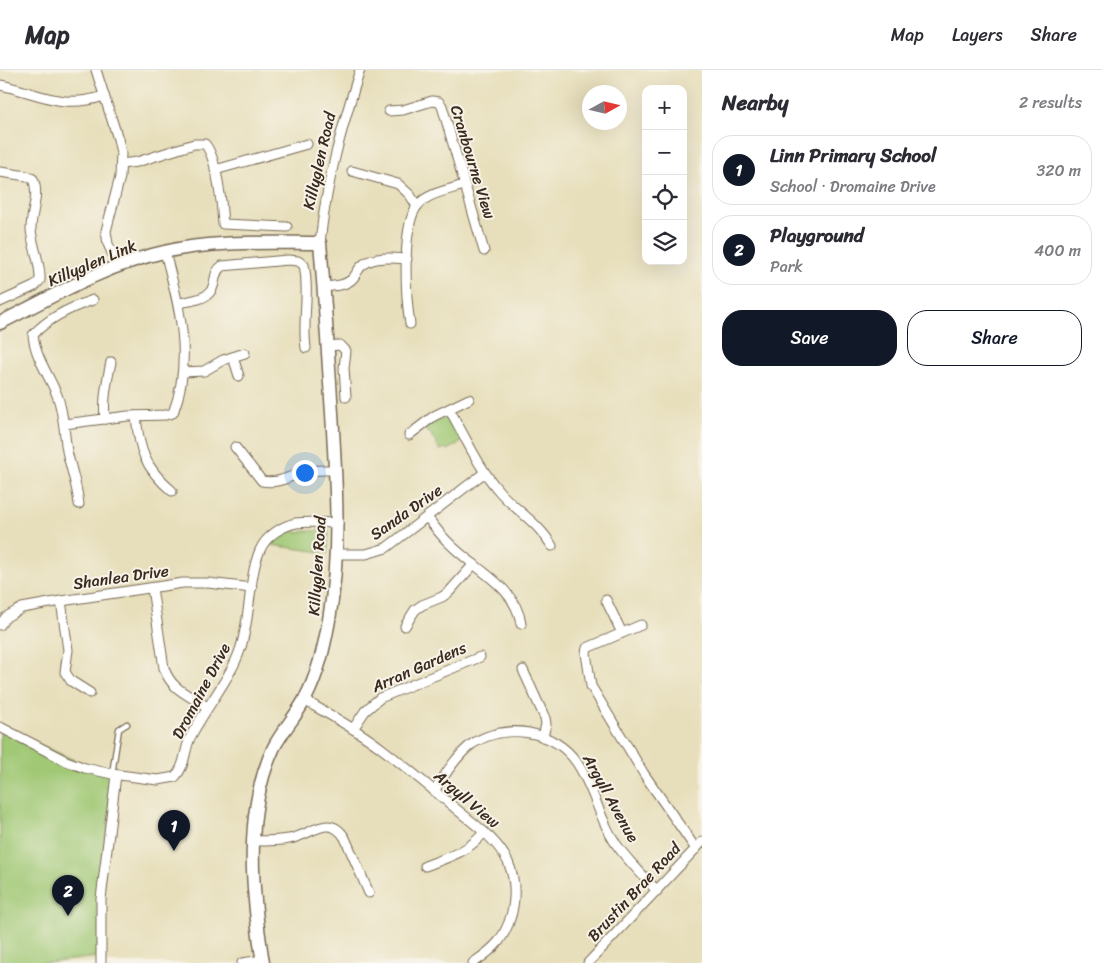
<!DOCTYPE html>
<meta charset="utf-8">
<style>
:root{--surface:#fff;--page:#f7f7f7;--text:#2b2b33;--muted:#7c7c81;--line:#e1e1e2;--accent:#111827}
body{margin:0;font-family:Sriracha,sans-serif;background:var(--page);color:var(--text)}
.controls{position:absolute;right:15px;top:15px;display:grid;overflow:hidden;border-radius:10px;box-shadow:0 5px 20px #0002}
.controls button{width:45px;height:45px;display:grid;place-items:center;padding:0;border:0;border-bottom:1px solid var(--line);background:var(--surface);color:var(--text);font:25px sans-serif}
.compass{position:absolute;left:582px;top:15px;width:45px;height:45px;border-radius:50%;background:var(--surface);box-shadow:0 5px 20px #0002;rotate:82deg}
.you{position:absolute;left:304px;top:402px;width:18px;height:18px;margin:-12px;border:4px solid #fff;border-radius:50%;background:#1a73e8;box-shadow:0 0 0 8px #1a73e833}
.badge{display:grid;place-items:center;width:32px;height:32px;border-radius:50%;background:var(--accent);color:#fff;font-size:16px;font-weight:700}
.pin{position:absolute;translate:-50% -41px;filter:drop-shadow(0 1px 2px #0008)}
.pin::after{content:'';position:absolute;top:26px;width:18px;height:15px;background:inherit;clip-path:polygon(0 0,100% 0,50% 100%)}
.list{margin:0;padding:0;list-style:none}
h2{display:flex;justify-content:space-between;align-items:center;height:65px;margin:0;padding:0 20px;font-size:21px}
h2 small{font-size:16px;font-weight:400;color:var(--muted)}
.list li{display:grid;grid-template-columns:32px 1fr auto;gap:15px;align-items:center;box-sizing:border-box;height:70px;margin:0 10px 10px;padding:0 10px;border:1px solid var(--line);border-radius:20px}
.list b{display:block;font-size:19px;white-space:nowrap}
.list p{margin:0;font-size:16px;white-space:nowrap;color:var(--muted)}
.list em{font-size:16px;font-style:normal;color:var(--muted)}
.actions{display:flex;gap:10px;padding:15px 20px}
.actions a{flex:1;padding:11px 0;border:1px solid var(--accent);border-radius:20px;text-align:center;font-size:18px;color:var(--accent)}
.actions .main{background:var(--accent);color:#fff}
.icon{flex:none;width:28px;height:28px;fill:none;stroke:currentColor;stroke-width:2;stroke-linecap:round;stroke-linejoin:round}
.map{position:relative;flex:none;width:702px;height:893px;overflow:hidden}
header{display:flex;align-items:center;gap:30px;box-sizing:border-box;height:70px;padding:0 25px;background:var(--surface);border-bottom:1px solid var(--line)}
header strong{font-size:24px}
nav{display:flex;gap:28px;margin-inline-start:auto;font-size:18px}
main{display:flex}
aside{flex:1;background:var(--surface)}
.map>svg:first-child{display:block}
.green{fill:#a0c874;stroke:#6e7949}
.lines{fill:none;stroke-linecap:round;stroke-linejoin:round}
.lane-casing{stroke:#776955;stroke-width:7}
.street-casing{stroke:#776955;stroke-width:11}
.secondary-casing{stroke:#776955;stroke-width:15}
.lane{stroke:#fff;stroke-width:4.5}
.street{stroke:#fff;stroke-width:9}
.secondary{stroke:#fff;stroke-width:12}
.labels{text-anchor:middle;dominant-baseline:central;stroke-width:4;stroke-linejoin:round;paint-order:stroke}
.street-label{font-size:16px;fill:#3b2a1e;stroke:#f7f3e8}
</style>
<header>
<strong>Map</strong>
<nav><a>Map</a><a>Layers</a><a>Share</a></nav>
</header>
<main>
<div class="map">
<svg width="702" height="893" viewBox="0 0 702 893">
<rect width="100%" height="100%" fill="#f7f3e8"/>
<filter id="ink" filterUnits="userSpaceOnUse"><feTurbulence type="fractalNoise" baseFrequency=".02" numOctaves="2"/><feDisplacementMap in="SourceGraphic" scale="10" xChannelSelector="R" yChannelSelector="G"/><feConvolveMatrix kernelMatrix="1 2 1 2 8 2 1 2 1" color-interpolation-filters="sRGB"/></filter>
<filter id="wash" filterUnits="userSpaceOnUse"><feTurbulence type="fractalNoise" baseFrequency=".0096" numOctaves="4" result="noise"/><feDisplacementMap in="SourceGraphic" scale="20" xChannelSelector="R" yChannelSelector="G"/><feGaussianBlur stdDeviation="1.12" result="paint"/><feColorMatrix in="noise" values="0 0 0 0 0 0 0 0 0 0 0 0 0 0 0 0 0 1.4 0 .05"/><feComposite in="paint" operator="in"/></filter>
<g filter="url(#wash)">
<rect width="100%" height="100%" fill="#e7dfbb"/>
<g class="green">
<polygon points="437,347 439,350 445,346 451,349 463,371 447,380 445,378 440,380 430,363 427,362 426,359"/>
<polygon points="322,457 329,460 328,483 271,475 275,470 292,459 298,463 305,461 316,461"/>
<polygon points="0,657 112,707 97,887 46,893 0,893"/>
</g>
</g>
<g filter="url(#ink)">
<g class="lines">
<g class="lane-casing">
<polyline id="lane" points="112,704 119,659 127,654"/>
</g>
<g class="street-casing">
<g id="street">
<polyline points="96,0 118,69 121,83 120,107 106,161 108,174 118,196"/>
<path d="M0,15C40,23 61,40 104,26"/>
<polyline points="389,41 403,40 432,31 439,32 442,36 484,181"/>
<path d="M121,94L137,92L194,74H205C217,88 222,135 223,154L287,157"/>
<polyline points="215,100 307,74"/>
<polyline points="352,101 398,114 410,125 417,136"/>
<path d="M0,102L27,106L33,109C40,125 31,142 31,159C32,176 41,193 40,210L35,216L0,232"/>
<path d="M320,173C326,113 342,57 360,0"/>
<path d="M324,217C334,216 347,216 354,207C357,203 359,197 364,194C375,186 394,188 407,189"/>
<path d="M179,233C188,231 204,230 210,222C217,214 212,203 222,196L288,190L298,191L304,195C310,222 302,250 306,278"/>
<path d="M410,254C406,229 401,154 418,135C428,123 449,120 464,115"/>
<polyline points="328,276 340,275 346,281 344,298 346,327"/>
<polyline points="233,287 239,306"/>
<polyline points="183,302 204,301 223,290 245,283"/>
<path d="M449,339C465,366 478,397 499,421C516,441 539,453 552,476"/>
<path d="M136,346C139,380 145,398 172,421"/>
<path d="M105,349C103,329 107,311 111,292"/>
<path d="M64,354L128,346L166,345L173,343C194,288 179,236 165,182"/>
<polyline points="409,365 434,346 469,329"/>
<path d="M235,377L262,411C278,414 288,407 304,402C314,399 325,400 335,400"/>
<path d="M79,434C77,415 71,399 67,381C64,363 64,343 57,325C49,305 35,287 33,265C48,248 72,237 93,230"/>
<path d="M427,447C434,456 441,466 450,474C474,499 516,516 521,554"/>
<polyline points="337,484 366,484 386,478 484,403"/>
<path d="M152,518L164,598C171,620 189,625 207,637"/>
<polyline points="606,530 622,563"/>
<polyline points="61,531 68,580 65,602 71,611 90,623"/>
<polyline points="0,555 6,547 22,538 61,531 183,513 208,513 252,518"/>
<polyline points="641,555 587,578 586,583 591,616 644,704 696,779"/>
<polyline points="405,556 415,540 422,535 442,527 449,522 474,494"/>
<polyline points="523,600 545,648 546,654 543,667"/>
<path d="M304,630C330,645 358,660 381,678C406,697 431,718 455,738C474,754 497,769 508,792C519,817 515,849 499,871C492,880 482,887 473,893"/>
<path d="M0,657L66,691L85,698L112,704L158,710L175,707C186,696 184,679 191,666C205,639 231,607 240,580C251,548 248,508 260,480C266,466 282,456 296,453C309,451 324,453 338,453"/>
<polyline points="353,659 365,641 380,628 480,587"/>
<path d="M434,721C445,705 456,686 472,674C505,652 555,660 577,693C595,720 600,753 619,778C630,793 645,807 657,821"/>
<path d="M254,771C265,771 278,771 289,769C310,766 329,742 345,768L369,823"/>
<path d="M425,796C446,788 469,782 484,762"/>
<polyline points="101,893 101,829 116,705"/>
<polyline points="242,893 263,890"/>
<polyline points="588,893 702,772"/>
</g>
</g>
<g class="secondary-casing">
<path id="secondary" d="M0,253C53,226 106,195 164,182C215,170 269,173 320,173C325,229 328,286 332,343C336,412 341,481 329,550C324,578 318,604 305,629C296,646 283,660 274,677C243,742 252,824 263,893"/>
</g>
<use href="#lane" class="lane"/>
<use href="#street" class="street"/>
<use href="#secondary" class="secondary"/>
</g>
</g>
<g class="labels">
<g class="street-label">
<text transform="translate(319 91) rotate(-77)">Killyglen Road</text>
<text transform="translate(473 92) rotate(73)">Cranbourne View</text>
<text transform="translate(92 193) rotate(-23)">Killyglen Link</text>
<text transform="translate(406 442) rotate(-35)">Sanda Drive</text>
<text transform="translate(317 496) rotate(-86)">Killyglen Road</text>
<text transform="translate(121 507) rotate(-8)">Shanlea Drive</text>
<text transform="translate(419 597) rotate(-24)">Arran Gardens</text>
<text transform="translate(201 621) rotate(-62)">Dromaine Drive</text>
<text transform="translate(611 728) rotate(61)">Argyll Avenue</text>
<text transform="translate(467 729) rotate(40)">Argyll View</text>
<text transform="translate(634 822) rotate(-47)">Brustin Brae Road</text>
</g>
</g>
</svg>
<div class="controls">
<button>+</button>
<button>−</button>
<button><svg class="icon" aria-label="locate" viewBox="0 0 24 24"><circle cx="12" cy="12" r="6"/><path d="M12 2v4M12 18v4M2 12h4M18 12h4"/></svg></button>
<button><svg class="icon" aria-label="layers" viewBox="0 0 24 24"><path d="M12 4l9 5-9 5-9-5zM3 14l9 5 9-5"/></svg></button>
</div>
<svg class="compass" viewBox="-18 -18 36 36"><path d="M0-13l5 13h-10z" fill="#e53935"/><path d="M0 13l5-13h-10z" fill="#7c7c81"/></svg>
<div class="you"></div>
<div class="pin badge" style="left:174px;top:781px">1</div>
<div class="pin badge" style="left:68px;top:846px">2</div>
</div>
<aside>
<h2>Nearby<small>2 results</small></h2>
<ul class="list">
<li><span class="badge">1</span><div><b>Linn Primary School</b><p>School · Dromaine Drive</p></div><em>320 m</em></li>
<li><span class="badge">2</span><div><b>Playground</b><p>Park</p></div><em>400 m</em></li>
</ul>
<div class="actions"><a class="main">Save</a><a>Share</a></div>
</aside>
</main>
